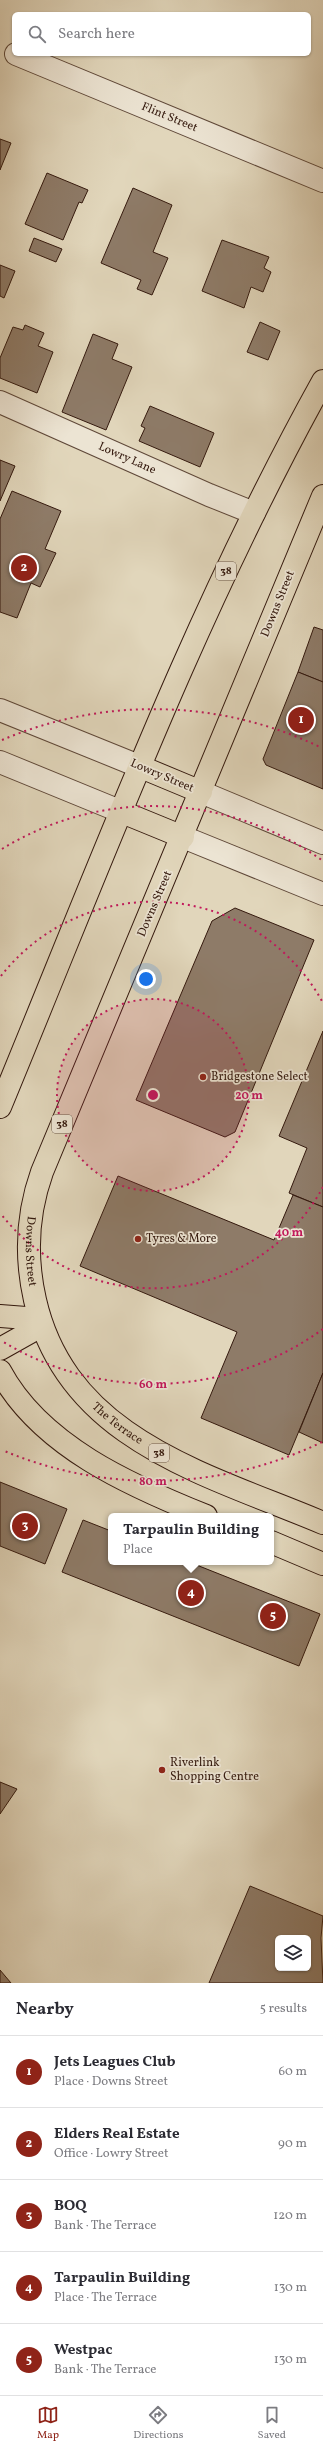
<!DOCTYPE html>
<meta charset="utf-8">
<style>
:root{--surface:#fff;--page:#f2f2f3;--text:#2b2b33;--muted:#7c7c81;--line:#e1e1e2;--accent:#8f2418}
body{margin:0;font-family:Vollkorn,serif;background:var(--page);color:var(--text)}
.controls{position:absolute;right:12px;bottom:12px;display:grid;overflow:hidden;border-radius:6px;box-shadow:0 1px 3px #0004}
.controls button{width:36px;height:36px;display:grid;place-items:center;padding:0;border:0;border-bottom:1px solid var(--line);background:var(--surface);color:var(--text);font:20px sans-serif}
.you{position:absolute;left:146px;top:979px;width:14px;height:14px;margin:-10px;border:3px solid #fff;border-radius:50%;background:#1a73e8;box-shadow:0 0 0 6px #1a73e833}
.badge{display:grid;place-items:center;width:26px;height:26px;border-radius:50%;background:var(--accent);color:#fff;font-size:13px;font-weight:700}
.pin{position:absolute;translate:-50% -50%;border:2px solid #fff;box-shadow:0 1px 4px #0006}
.popup{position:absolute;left:108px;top:1513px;width:166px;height:52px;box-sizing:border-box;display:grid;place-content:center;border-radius:6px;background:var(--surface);filter:drop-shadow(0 1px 3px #0005);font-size:13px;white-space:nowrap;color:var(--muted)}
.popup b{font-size:15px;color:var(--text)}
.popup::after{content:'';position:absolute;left:50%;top:100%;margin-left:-8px;border:8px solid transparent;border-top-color:var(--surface)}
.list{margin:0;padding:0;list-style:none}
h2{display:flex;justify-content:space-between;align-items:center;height:52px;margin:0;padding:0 16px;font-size:17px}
h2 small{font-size:13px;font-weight:400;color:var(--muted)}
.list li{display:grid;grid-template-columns:26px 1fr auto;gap:12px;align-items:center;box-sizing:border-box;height:72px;padding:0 16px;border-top:1px solid var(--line)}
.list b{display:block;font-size:15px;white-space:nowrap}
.list p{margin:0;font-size:13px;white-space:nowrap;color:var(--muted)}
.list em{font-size:13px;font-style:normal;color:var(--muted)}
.icon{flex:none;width:22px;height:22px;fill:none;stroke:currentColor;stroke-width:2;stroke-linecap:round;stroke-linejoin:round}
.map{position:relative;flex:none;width:323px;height:1983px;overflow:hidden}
.search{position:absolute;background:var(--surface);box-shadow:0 1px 3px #0004;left:12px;right:12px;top:12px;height:44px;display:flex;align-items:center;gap:10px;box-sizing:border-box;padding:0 14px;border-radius:6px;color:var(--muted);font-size:15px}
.sheet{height:412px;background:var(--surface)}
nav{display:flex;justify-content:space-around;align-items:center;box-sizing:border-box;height:56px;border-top:1px solid var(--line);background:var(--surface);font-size:11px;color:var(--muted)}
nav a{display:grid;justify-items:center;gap:2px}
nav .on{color:var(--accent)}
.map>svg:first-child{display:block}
.building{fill:#8e7b68;stroke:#34190e;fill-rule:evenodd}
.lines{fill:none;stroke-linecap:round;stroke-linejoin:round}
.minor-casing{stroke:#5f4839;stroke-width:24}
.major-casing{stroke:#34190e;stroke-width:24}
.minor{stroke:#ece4d3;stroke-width:22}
.major{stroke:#e1d6bb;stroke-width:22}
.ring{fill:none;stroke:#c2185b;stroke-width:2;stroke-dasharray:2 4}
.poi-dot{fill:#8f2418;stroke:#ece4d3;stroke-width:1.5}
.labels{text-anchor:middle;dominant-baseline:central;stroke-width:3.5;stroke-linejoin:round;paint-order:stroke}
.shield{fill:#ece4d3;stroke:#6b5649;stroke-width:1}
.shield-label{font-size:11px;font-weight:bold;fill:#34190e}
.street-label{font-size:12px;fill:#34190e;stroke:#ece4d3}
.poi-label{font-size:12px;fill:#34190e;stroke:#ece4d3;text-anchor:start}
.centre{fill:#c2185b;stroke:#ece4d3;stroke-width:2}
.ring-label{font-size:12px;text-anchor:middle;font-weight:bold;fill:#c2185b;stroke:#ece4d3;stroke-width:3.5;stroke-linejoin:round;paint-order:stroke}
</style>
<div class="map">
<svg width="323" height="1983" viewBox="0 0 323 1983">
<rect width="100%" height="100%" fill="#e1d6bb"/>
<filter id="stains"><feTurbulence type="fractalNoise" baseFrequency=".005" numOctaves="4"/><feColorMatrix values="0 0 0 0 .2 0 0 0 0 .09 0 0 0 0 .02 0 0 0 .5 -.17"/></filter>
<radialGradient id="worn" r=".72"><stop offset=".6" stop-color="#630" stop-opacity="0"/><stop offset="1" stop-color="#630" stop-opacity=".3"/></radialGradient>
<g class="building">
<polygon points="0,139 11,143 0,170"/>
<polygon points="47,173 88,190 82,203 79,202 63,240 25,224"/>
<polygon points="133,188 172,205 153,252 168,258 152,295 137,289 141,280 101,263"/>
<polygon points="34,238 62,249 56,262 29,251"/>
<polygon points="222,240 269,257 264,268 271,272 263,292 251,287 244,308 202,291"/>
<polygon points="0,265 15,271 4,298 0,296"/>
<polygon points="260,322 280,331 268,360 247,352"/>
<polygon points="25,325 44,333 38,346 53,352 37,393 0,378 0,358 13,327 23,330"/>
<polygon points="93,334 118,344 112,359 132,367 106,430 62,412"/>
<polygon points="150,406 214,433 200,467 139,441 145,428 141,426"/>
<polygon points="0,460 15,466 0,501"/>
<polygon points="12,491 61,511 45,549 56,553 40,587 31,583 17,618 0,612 0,519"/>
<polygon points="314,627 323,630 323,682 298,672"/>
<polygon points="298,672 323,682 323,789 266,765 263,759"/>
<polygon points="235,908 314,940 235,1132 225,1137 136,1100 212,921"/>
<polygon points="323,1031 323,1207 289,1193 307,1148 279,1136"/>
<polygon points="118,1176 274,1240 293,1195 323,1207 323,1373 289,1455 201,1418 237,1332 80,1266"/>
<polygon points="323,1373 323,1443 299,1432"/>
<polygon points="0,1482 67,1509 45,1564 0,1546"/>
<polygon points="83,1520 111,1531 111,1562 189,1562 320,1614 299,1666 62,1572"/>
<polygon points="0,1782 17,1789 0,1814"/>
<path d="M250,1886L323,1916L321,1938L323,1983H209ZM278,1938H308V1968H278Z"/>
<polygon points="0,1970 11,1983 0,1983"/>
</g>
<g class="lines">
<g class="minor-casing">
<g id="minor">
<path id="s1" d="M16,54L323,181"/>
<path id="s2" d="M0,402L209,495L254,513"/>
<polyline points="0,710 141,767"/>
<polyline points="0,762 122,812"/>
<polyline points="201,792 323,843"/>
<polyline points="183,837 323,894"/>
</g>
</g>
<g class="major-casing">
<g id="major">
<path id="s3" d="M323,496L42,1172C27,1214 25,1256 35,1300C67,1440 207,1474 323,1523"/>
<polyline points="141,767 201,792"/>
<polyline points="122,812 183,837"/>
<path d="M0,1107C101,863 194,613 323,381"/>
<polyline points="0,1316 39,1319"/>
<polyline points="0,1349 41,1326"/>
<path d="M0,1371C40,1446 131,1486 206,1516"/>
<polyline points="271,1542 323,1564"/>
</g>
</g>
<use href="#minor" class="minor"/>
<use href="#major" class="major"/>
</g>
<circle cx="153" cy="1095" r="96" fill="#c2185b" fill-opacity=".12"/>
<g class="ring">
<circle cx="153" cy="1095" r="96"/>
<path d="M323 1187A193 193 0 0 1 1 1214M1 976A193 193 0 0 1 323 1003"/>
<path d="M323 1329A289 289 0 0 1 2 1341M2 849A289 289 0 0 1 323 861"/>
<path d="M322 1442A386 386 0 0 1 2 1450M2 740A386 386 0 0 1 322 748"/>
</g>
<g class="poi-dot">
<circle cx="203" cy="1077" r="4"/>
<circle cx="138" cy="1239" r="4"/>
<circle cx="162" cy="1770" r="4"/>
</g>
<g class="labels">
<g class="shield">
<rect x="216" y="562" width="20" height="18" rx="3"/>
<rect x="52" y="1115" width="20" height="18" rx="3"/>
<rect x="149" y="1444" width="20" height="18" rx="3"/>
</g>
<g class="shield-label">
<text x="226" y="571">38</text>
<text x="62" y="1124">38</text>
<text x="159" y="1453">38</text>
</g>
<g class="street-label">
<text stroke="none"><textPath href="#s1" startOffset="166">Flint Street</textPath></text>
<text stroke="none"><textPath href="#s2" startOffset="139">Lowry Lane</textPath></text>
<text transform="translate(278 604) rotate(-68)">Downs Street</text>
<text transform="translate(162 776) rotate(23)">Lowry Street</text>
<text transform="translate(155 904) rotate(-67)">Downs Street</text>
<text stroke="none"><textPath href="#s3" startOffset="813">Downs Street</textPath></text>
<text stroke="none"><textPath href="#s3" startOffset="1014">The Terrace</textPath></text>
</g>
<g class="poi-label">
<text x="211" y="1077">Bridgestone Select</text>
<text x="146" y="1239">Tyres &amp; More</text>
<text x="170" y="1763">Riverlink<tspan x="170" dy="14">Shopping Centre</tspan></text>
</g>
</g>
<circle cx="153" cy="1095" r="6" class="centre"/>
<g class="ring-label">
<text x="249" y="1099">20 m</text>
<text x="289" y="1236">40 m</text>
<text x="153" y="1388">60 m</text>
<text x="153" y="1485">80 m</text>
</g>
<rect width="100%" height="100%" filter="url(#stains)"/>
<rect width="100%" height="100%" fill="url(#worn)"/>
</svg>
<div class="controls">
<button><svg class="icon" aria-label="layers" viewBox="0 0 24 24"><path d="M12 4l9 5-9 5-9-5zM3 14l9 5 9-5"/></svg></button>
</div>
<div class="you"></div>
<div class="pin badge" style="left:301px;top:720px">1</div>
<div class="pin badge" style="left:24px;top:568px">2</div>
<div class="pin badge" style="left:25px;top:1526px">3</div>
<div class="pin badge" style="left:191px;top:1593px">4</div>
<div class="popup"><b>Tarpaulin Building</b>Place</div>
<div class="pin badge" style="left:273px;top:1616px">5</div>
<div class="search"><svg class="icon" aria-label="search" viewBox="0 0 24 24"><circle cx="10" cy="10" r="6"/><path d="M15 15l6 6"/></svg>Search here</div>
</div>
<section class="sheet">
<h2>Nearby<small>5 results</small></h2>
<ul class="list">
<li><span class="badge">1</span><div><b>Jets Leagues Club</b><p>Place · Downs Street</p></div><em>60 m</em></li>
<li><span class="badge">2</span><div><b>Elders Real Estate</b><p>Office · Lowry Street</p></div><em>90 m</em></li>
<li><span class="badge">3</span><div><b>BOQ</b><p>Bank · The Terrace</p></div><em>120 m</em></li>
<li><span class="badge">4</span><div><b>Tarpaulin Building</b><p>Place · The Terrace</p></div><em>130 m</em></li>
<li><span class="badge">5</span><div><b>Westpac</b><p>Bank · The Terrace</p></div><em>130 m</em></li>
</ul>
</section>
<nav>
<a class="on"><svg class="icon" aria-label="map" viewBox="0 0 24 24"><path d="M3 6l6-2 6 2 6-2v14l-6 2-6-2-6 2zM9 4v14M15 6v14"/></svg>Map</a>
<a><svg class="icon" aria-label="directions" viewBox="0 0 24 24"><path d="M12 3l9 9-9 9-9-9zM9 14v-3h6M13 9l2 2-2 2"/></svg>Directions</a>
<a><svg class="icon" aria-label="saved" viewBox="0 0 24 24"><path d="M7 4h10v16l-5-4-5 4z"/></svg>Saved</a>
</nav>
